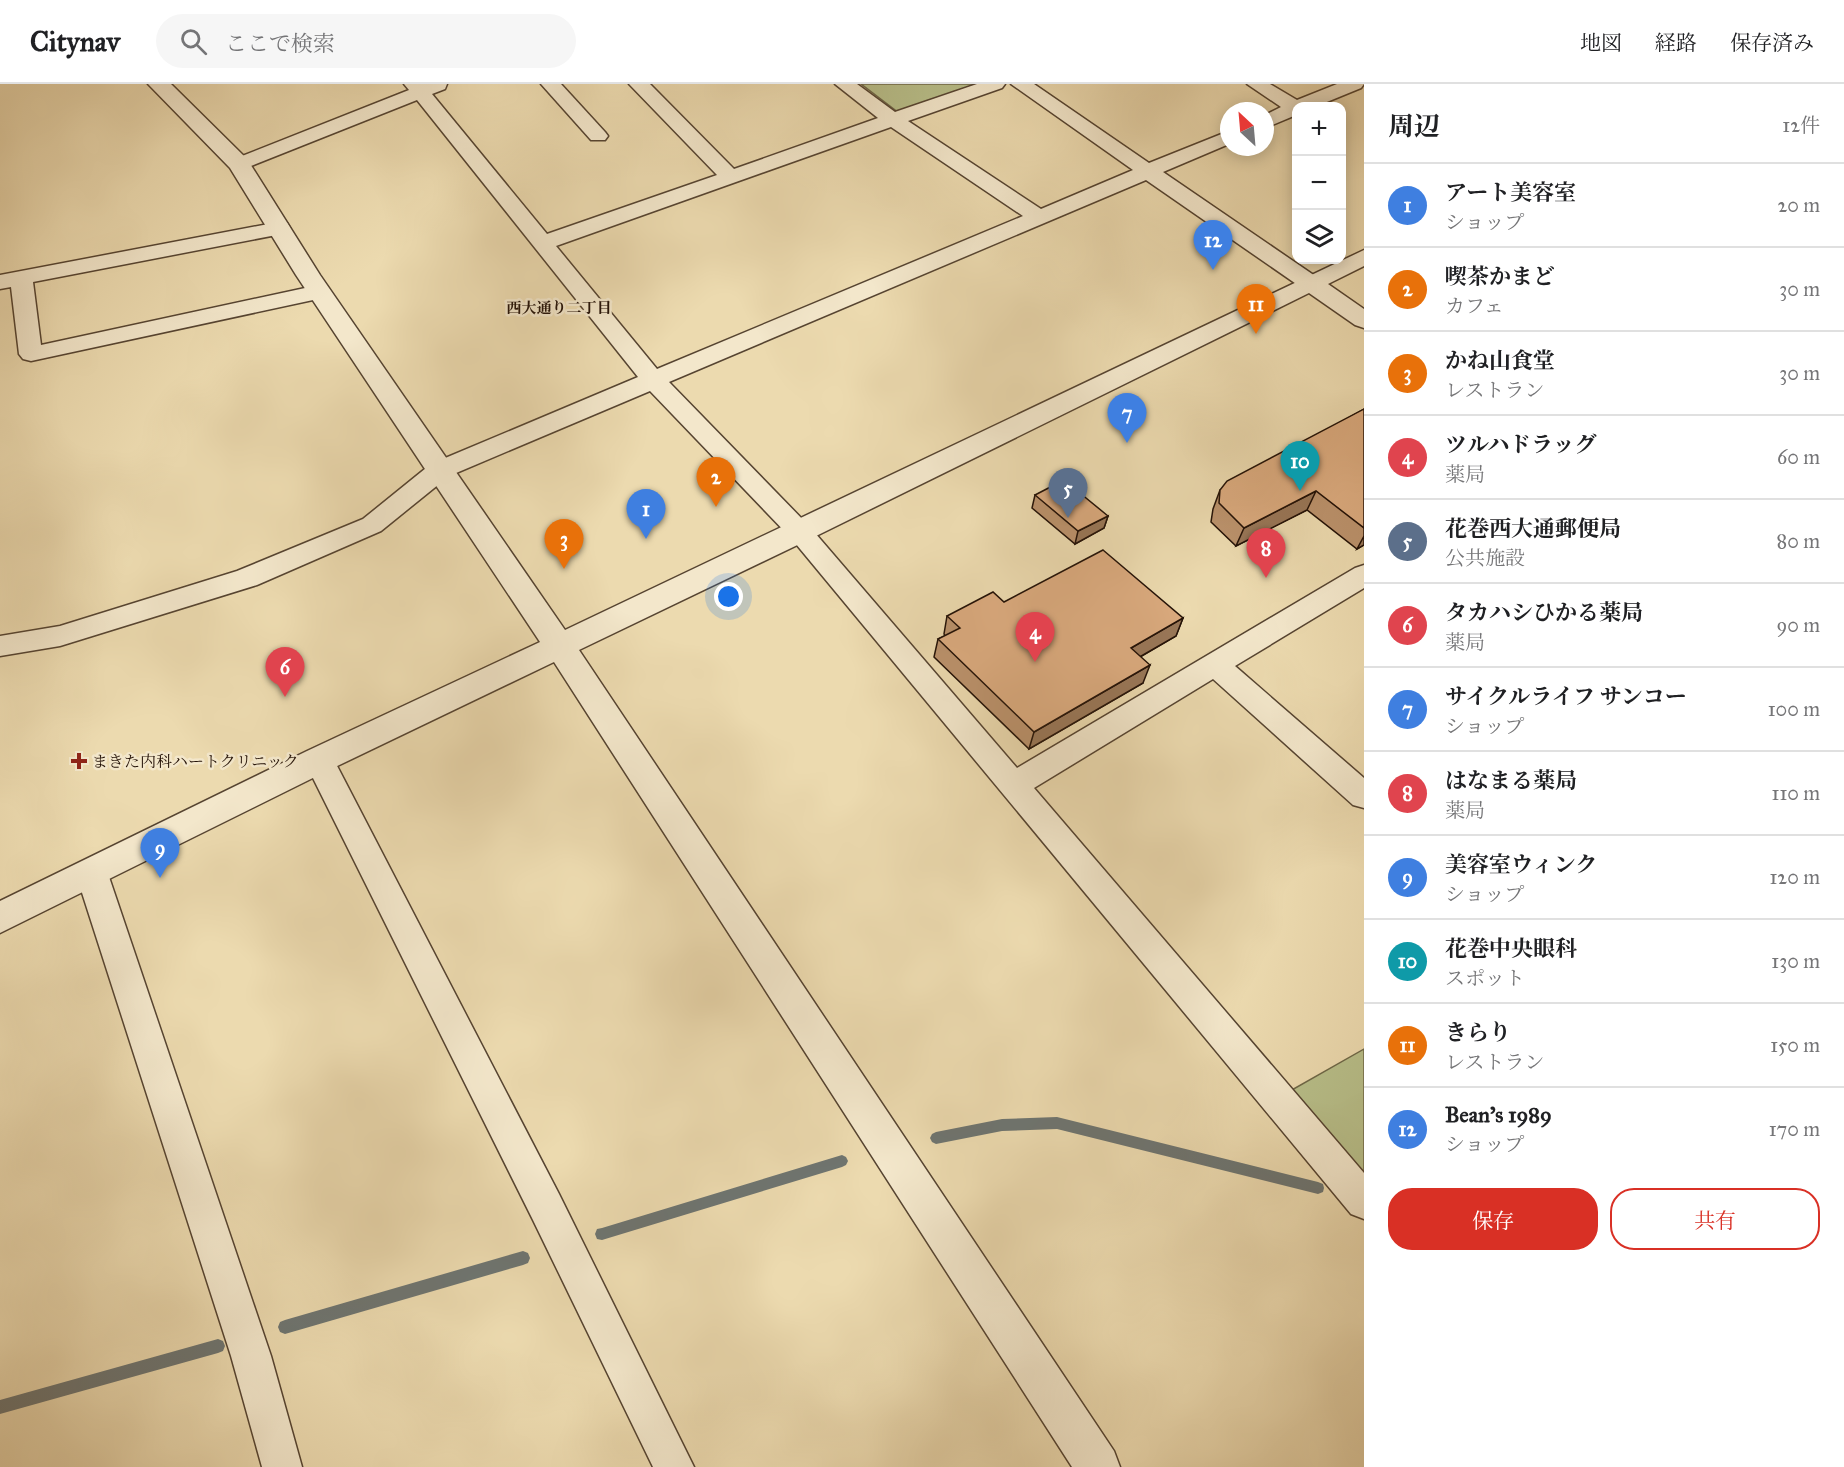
<!DOCTYPE html>
<html lang="ja">
<meta charset="utf-8">
<style>
:root{--surface:#fff;--page:#f6f6f6;--text:#202124;--muted:#757577;--line:#e0e0e0;--accent:#d93025}
body{margin:0;font-family:"IM FELL Great Primer","Noto Serif JP",serif;background:var(--page);color:var(--text)}
.controls{position:absolute;right:18px;top:18px;display:grid;overflow:hidden;border-radius:12px;box-shadow:0 3px 15px #0003}
.controls button{width:54px;height:54px;display:grid;place-items:center;padding:0;border:0;border-bottom:2px solid var(--line);background:var(--surface);color:var(--text);font:30px sans-serif}
.compass{position:absolute;left:1220px;top:18px;width:54px;height:54px;border-radius:50%;background:var(--surface);box-shadow:0 3px 15px #0003;rotate:334deg}
.you{position:absolute;left:729px;top:513px;width:21px;height:21px;margin:-15px;border:4px solid #fff;border-radius:50%;background:#1a73e8;box-shadow:0 0 0 9px #1a73e833}
.badge{display:grid;place-items:center;width:39px;height:39px;border-radius:50%;background:var(--accent);color:#fff;font-size:20px;font-weight:700}
.pin{position:absolute;translate:-50% -50px;filter:drop-shadow(0 2px 3px #0008)}
.pin::after{content:'';position:absolute;top:32px;width:21px;height:18px;background:inherit;clip-path:polygon(0 0,100% 0,50% 100%)}
.list{margin:0;padding:0;list-style:none}
h2{display:flex;justify-content:space-between;align-items:center;height:78px;margin:0;padding:0 24px;font-size:26px}
h2 small{font-size:20px;font-weight:400;color:var(--muted)}
.list li{display:grid;grid-template-columns:39px 1fr auto;gap:18px;align-items:center;box-sizing:border-box;height:84px;padding:0 24px;border-top:2px solid var(--line)}
.list b{display:block;font-size:22px;white-space:nowrap}
.list p{margin:0;font-size:20px;white-space:nowrap;color:var(--muted)}
.list em{font-size:20px;font-style:normal;color:var(--muted)}
.actions{display:flex;gap:12px;padding:18px 24px}
.actions a{flex:1;padding:14px 0;border:2px solid var(--accent);border-radius:24px;text-align:center;font-size:21px;color:var(--accent)}
.actions .main{background:var(--accent);color:#fff}
.icon{flex:none;width:33px;height:33px;fill:none;stroke:currentColor;stroke-width:2;stroke-linecap:round;stroke-linejoin:round}
.map{position:relative;flex:none;width:1364px;height:1383px;overflow:hidden}
header{display:flex;align-items:center;gap:36px;box-sizing:border-box;height:84px;padding:0 30px;background:var(--surface);border-bottom:2px solid var(--line)}
header strong{font-size:28px}
nav{display:flex;gap:33px;margin-inline-start:auto;font-size:21px}
.search{width:420px;height:54px;background:var(--page);display:flex;align-items:center;gap:15px;box-sizing:border-box;padding:0 21px;border-radius:33px;color:var(--muted);font-size:22px}
main{display:flex}
aside{flex:1;background:var(--surface)}
.map>svg:first-child{display:block}
.green{fill:#b8bf8a;stroke:#6e6848;stroke-width:1.5}
.lines{fill:none;stroke-linecap:round;stroke-linejoin:round}
.stream{fill:#6e7571;fill-rule:evenodd}
.minor-casing{stroke:#564431;stroke-width:3}
.tertiary-casing{stroke:#564431;stroke-width:3}
.minor{fill:#f3e7cb;fill-rule:evenodd}
.tertiary{fill:#f3e7cb;fill-rule:evenodd}
.wall{fill:#bb926c;stroke:#241207;stroke-width:1.5}
.shaded-wall{fill:#997758;stroke:#241207;stroke-width:1.5}
.building{fill:#daaa7e;stroke:#241207;stroke-width:1.5}
.poi-dot{fill:#8f2418;stroke:#f3e7cb;stroke-width:2}
.labels{text-anchor:middle;dominant-baseline:central;stroke-width:5;stroke-linejoin:round;paint-order:stroke}
.far-neighbourhood-label{font-size:15px;font-weight:bold;fill:#241207;stroke:#f3e7cb}
.poi-label{font-size:16px;fill:#241207;stroke:#f3e7cb;text-anchor:start}
</style>
<header>
<strong>Citynav</strong>
<div class="search"><svg class="icon" aria-label="search" viewBox="0 0 24 24"><circle cx="10" cy="10" r="6"/><path d="M15 15l6 6"/></svg>ここで検索</div>
<nav><a>地図</a><a>経路</a><a>保存済み</a></nav>
</header>
<main>
<div class="map">
<svg width="1364" height="1383" viewBox="0 0 1364 1383">
<rect width="100%" height="100%" fill="#ecdaaf"/>
<filter id="stains"><feTurbulence type="fractalNoise" baseFrequency=".00333" numOctaves="4"/><feColorMatrix values="0 0 0 0 .2 0 0 0 0 .09 0 0 0 0 .02 0 0 0 .5 -.17"/></filter>
<radialGradient id="worn" r=".72"><stop offset=".6" stop-color="#630" stop-opacity="0"/><stop offset="1" stop-color="#630" stop-opacity=".3"/></radialGradient>
<g class="green">
<polygon points="861,0 995,0 903,32"/>
<polygon points="1364,965 1364,1087 1356,1086 1290,1007"/>
</g>
<g class="lines">
<g class="stream">
<polygon points="1057,1033 1318,1098 1323,1100 1324,1104 1323,1108 1318,1110 1057,1045 1002,1047 936,1060 932,1058 930,1054 932,1050 936,1048 1002,1035"/>
<polygon points="842,1071 846,1073 848,1077 846,1081 842,1083 602,1156 597,1155 595,1150 597,1145 602,1144"/>
<polygon points="523,1167 528,1169 530,1174 528,1179 523,1181 285,1250 280,1248 278,1243 280,1238 285,1236"/>
<polygon points="218,1255 223,1257 225,1262 223,1267 218,1269 0,1330 0,1316"/>
</g>
<g class="minor-casing">
<g id="minor">
<path d="M404,0H447L445,5L432,10L547,150L717,91L629,0H650L734,85L878,34L835,0H857L895,28L977,0H1005L1002,4L908,37L1041,125L1133,86L1011,0H1034L1149,79L1229,47V60L1163,88L1318,194L1321,199L1318,204L1310,206L1302,204L1146,96L669,298L809,442L1017,684L1355,484L1364,481V504L1235,582L1364,694V724L1353,721L1213,595L1034,704L1364,1089V1135L1351,1130L791,454L650,307L449,392L381,447L257,501L60,562L0,572V552L60,542L237,487L363,435L431,380L638,293L417,16L246,84H232L229,80L232,76L409,6ZM891,43L1023,132L657,285L556,162Z"/>
<polygon points="541,0 561,0 605,48 608,52 605,56 591,56"/>
<polygon points="1247,0 1270,0 1297,16 1337,0 1364,0 1361,4 1317,22 1296,22 1296,31 1265,44 1265,31 1281,23"/>
<polygon points="279,138 287,139 290,144 287,149 33,198 41,261 319,201 327,203 330,208 327,213 31,277 23,275 19,270 11,203 0,205 0,191"/>
<polygon points="319,664 330,668 334,676 559,1110 694,1383 653,1383 533,1136 304,676 308,668"/>
<polygon points="92,777 103,781 108,790 271,1272 302,1383 262,1383 231,1272 76,790 81,781"/>
</g>
</g>
<g class="tertiary-casing">
<polygon id="tertiary" points="148,0 171,0 247,75 320,191 565,546 1364,166 1364,182 1328,200 1364,225 1364,244 1355,241 1309,209 810,455 579,566 1114,1367 1120,1383 1072,1383 554,578 331,685 0,849 0,817 307,667 540,558 296,191 230,84"/>
</g>
<use href="#minor" class="minor"/>
<use href="#tertiary" class="tertiary"/>
</g>
<g class="wall">
<polygon points="1364,325 1364,461 1357,465 1307,426 1236,462 1211,438 1213,425 1220,406"/>
<polygon points="1035,411 1108,432 1104,444 1075,460 1032,424"/>
<polygon points="1004,518 1183,534 1176,552 1140,573 1143,599 1029,665 934,573 938,555 945,552 944,550 947,532"/>
</g>
<g class="shaded-wall">
<polygon points="1316,407 1307,426 1236,462 1244,444"/>
<polygon points="1108,432 1104,444 1075,460 1078,447"/>
<polygon points="1364,452 1364,461 1357,465"/>
<polygon points="1183,534 1176,552 1124,582 1131,564"/>
<polygon points="1150,581 1143,599 1029,665 1034,648"/>
</g>
<g class="building">
<polygon points="1364,325 1364,444 1316,407 1244,444 1219,419 1220,406 1227,397"/>
<polygon points="1064,396 1108,432 1078,447 1035,411"/>
<polygon points="1103,466 1183,534 1131,564 1150,581 1034,648 938,555 960,544 947,532 993,508 1004,518"/>
</g>
<path class="poi-dot" d="M76 668h6v6h6v6h-6v6h-6v-6h-6v-6h6z"/>
<g class="labels">
<g class="far-neighbourhood-label">
<text x="559" y="224">西大通り二丁目</text>
</g>
<g class="poi-label">
<text x="92" y="677">まきた内科ハートクリニック</text>
</g>
</g>
<rect width="100%" height="100%" filter="url(#stains)"/>
<rect width="100%" height="100%" fill="url(#worn)"/>
</svg>
<div class="controls">
<button>+</button>
<button>−</button>
<button><svg class="icon" aria-label="layers" viewBox="0 0 24 24"><path d="M12 4l9 5-9 5-9-5zM3 14l9 5 9-5"/></svg></button>
</div>
<svg class="compass" viewBox="-18 -18 36 36"><path d="M0-13l5 13h-10z" fill="#e53935"/><path d="M0 13l5-13h-10z" fill="#757577"/></svg>
<div class="you"></div>
<div class="pin badge" style="left:646px;top:455px;background:#3f7fe0">1</div>
<div class="pin badge" style="left:716px;top:423px;background:#e8710a">2</div>
<div class="pin badge" style="left:564px;top:485px;background:#e8710a">3</div>
<div class="pin badge" style="left:1035px;top:578px;background:#e0444e">4</div>
<div class="pin badge" style="left:1068px;top:434px;background:#5c6f8a">5</div>
<div class="pin badge" style="left:285px;top:613px;background:#e0444e">6</div>
<div class="pin badge" style="left:1127px;top:359px;background:#3f7fe0">7</div>
<div class="pin badge" style="left:1266px;top:494px;background:#e0444e">8</div>
<div class="pin badge" style="left:160px;top:794px;background:#3f7fe0">9</div>
<div class="pin badge" style="left:1300px;top:407px;background:#0f9aa8">10</div>
<div class="pin badge" style="left:1256px;top:250px;background:#e8710a">11</div>
<div class="pin badge" style="left:1213px;top:186px;background:#3f7fe0">12</div>
</div>
<aside>
<h2>周辺<small>12件</small></h2>
<ul class="list">
<li><span class="badge" style="background:#3f7fe0">1</span><div><b>アート美容室</b><p>ショップ</p></div><em>20 m</em></li>
<li><span class="badge" style="background:#e8710a">2</span><div><b>喫茶かまど</b><p>カフェ</p></div><em>30 m</em></li>
<li><span class="badge" style="background:#e8710a">3</span><div><b>かね山食堂</b><p>レストラン</p></div><em>30 m</em></li>
<li><span class="badge" style="background:#e0444e">4</span><div><b>ツルハドラッグ</b><p>薬局</p></div><em>60 m</em></li>
<li><span class="badge" style="background:#5c6f8a">5</span><div><b>花巻西大通郵便局</b><p>公共施設</p></div><em>80 m</em></li>
<li><span class="badge" style="background:#e0444e">6</span><div><b>タカハシひかる薬局</b><p>薬局</p></div><em>90 m</em></li>
<li><span class="badge" style="background:#3f7fe0">7</span><div><b>サイクルライフ サンコー</b><p>ショップ</p></div><em>100 m</em></li>
<li><span class="badge" style="background:#e0444e">8</span><div><b>はなまる薬局</b><p>薬局</p></div><em>110 m</em></li>
<li><span class="badge" style="background:#3f7fe0">9</span><div><b>美容室ウィンク</b><p>ショップ</p></div><em>120 m</em></li>
<li><span class="badge" style="background:#0f9aa8">10</span><div><b>花巻中央眼科</b><p>スポット</p></div><em>130 m</em></li>
<li><span class="badge" style="background:#e8710a">11</span><div><b>きらり</b><p>レストラン</p></div><em>150 m</em></li>
<li><span class="badge" style="background:#3f7fe0">12</span><div><b>Bean's 1989</b><p>ショップ</p></div><em>170 m</em></li>
</ul>
<div class="actions"><a class="main">保存</a><a>共有</a></div>
</aside>
</main>
